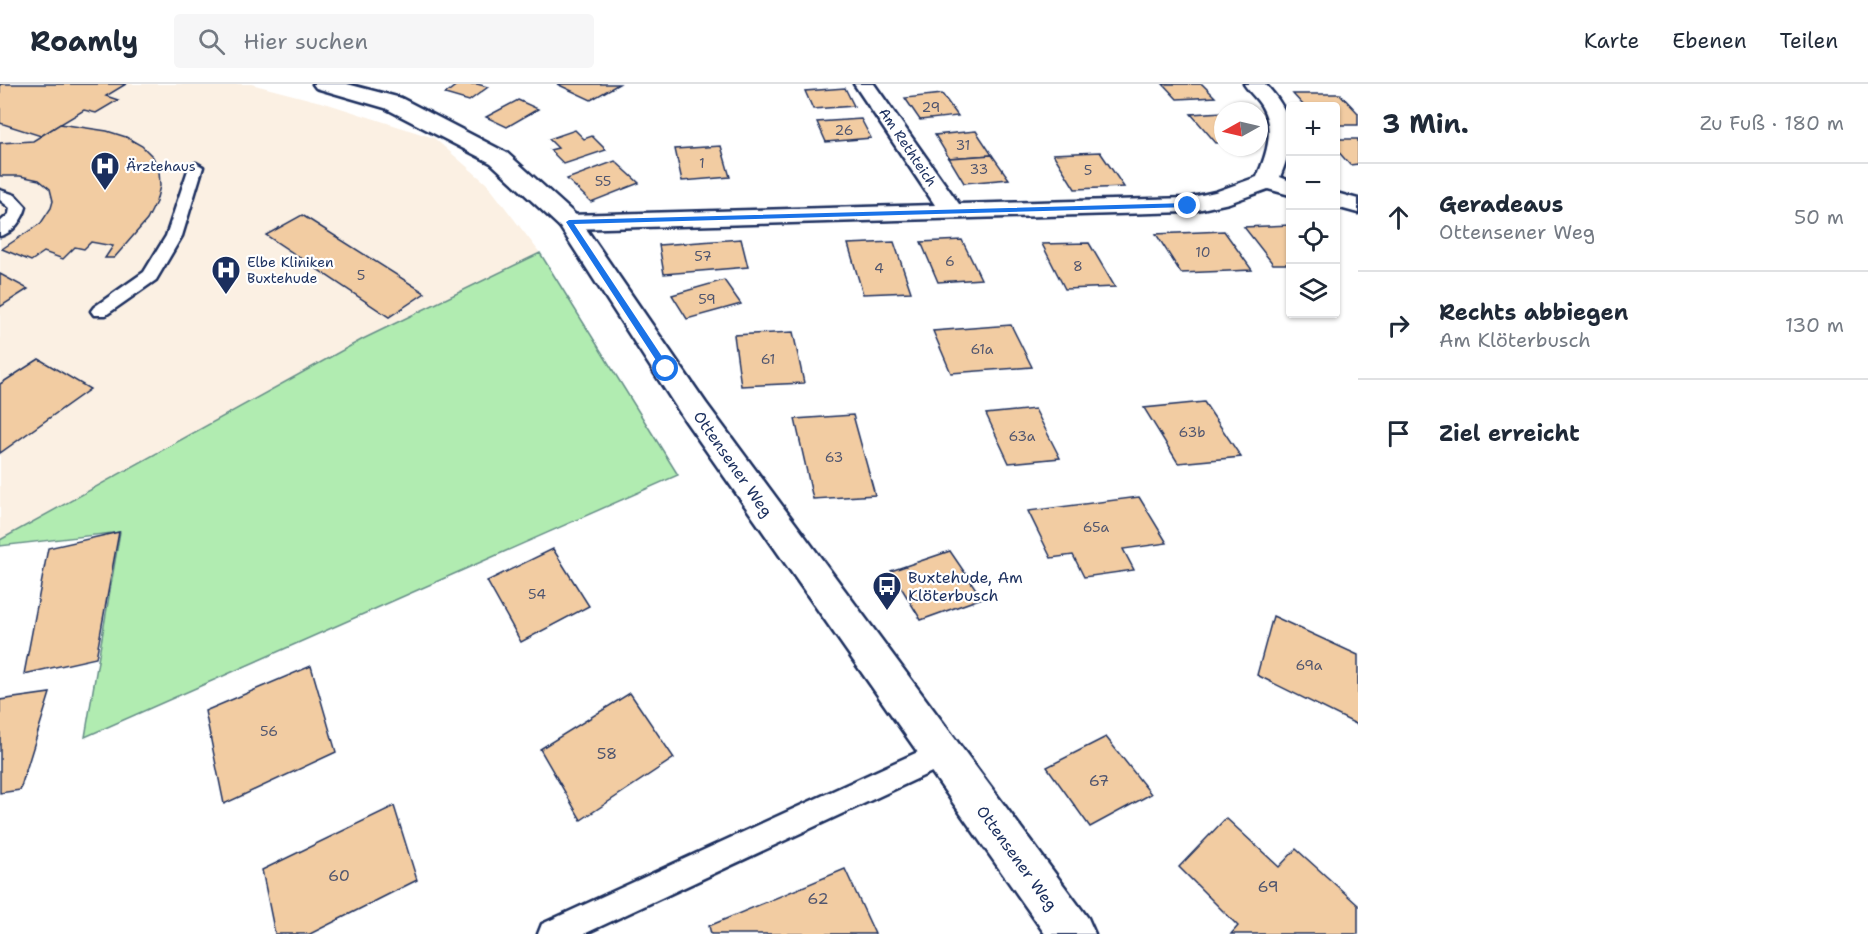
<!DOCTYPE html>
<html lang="de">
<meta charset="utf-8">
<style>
:root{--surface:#fff;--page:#f6f6f7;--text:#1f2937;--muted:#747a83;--line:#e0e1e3}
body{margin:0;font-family:"Shantell Sans",sans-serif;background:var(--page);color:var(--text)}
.controls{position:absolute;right:18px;top:18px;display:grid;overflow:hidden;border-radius:6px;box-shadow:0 2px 4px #0004}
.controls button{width:54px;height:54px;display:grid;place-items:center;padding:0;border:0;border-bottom:2px solid var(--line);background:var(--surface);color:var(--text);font:30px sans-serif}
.compass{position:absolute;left:1214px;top:18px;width:54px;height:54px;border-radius:50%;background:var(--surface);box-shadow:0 2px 4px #0004;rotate:262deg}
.stop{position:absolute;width:18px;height:18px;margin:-14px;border:4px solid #1a73e8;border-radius:50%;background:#fff}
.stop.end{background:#1a73e8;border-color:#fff;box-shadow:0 2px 6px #0008}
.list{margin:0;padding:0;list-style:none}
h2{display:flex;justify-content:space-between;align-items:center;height:78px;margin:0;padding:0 24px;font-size:26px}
h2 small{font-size:20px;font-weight:400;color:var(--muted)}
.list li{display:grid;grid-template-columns:39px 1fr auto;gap:18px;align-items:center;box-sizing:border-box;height:108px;padding:0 24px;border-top:2px solid var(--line)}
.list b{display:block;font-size:22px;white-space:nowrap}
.list p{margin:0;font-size:20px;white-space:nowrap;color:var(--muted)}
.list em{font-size:20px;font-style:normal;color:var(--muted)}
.icon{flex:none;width:33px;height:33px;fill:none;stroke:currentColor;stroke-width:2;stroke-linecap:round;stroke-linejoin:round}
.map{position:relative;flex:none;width:1358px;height:850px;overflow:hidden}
header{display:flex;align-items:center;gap:36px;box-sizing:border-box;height:84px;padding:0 30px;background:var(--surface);border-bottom:2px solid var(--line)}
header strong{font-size:28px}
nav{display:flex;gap:33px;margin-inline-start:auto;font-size:21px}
.search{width:420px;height:54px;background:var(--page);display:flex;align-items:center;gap:15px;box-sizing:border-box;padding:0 21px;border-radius:6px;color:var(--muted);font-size:22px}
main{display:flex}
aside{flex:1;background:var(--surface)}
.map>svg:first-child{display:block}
.built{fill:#fbf0e3}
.green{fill:#b1ecb1;stroke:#668e88;stroke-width:1.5}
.building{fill:#f2cca2;stroke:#1b2f5e;stroke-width:1.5}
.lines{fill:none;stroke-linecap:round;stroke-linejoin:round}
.lane-casing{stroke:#1b2f5e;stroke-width:5}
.street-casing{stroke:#1b2f5e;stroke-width:5}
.secondary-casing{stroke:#1b2f5e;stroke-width:5}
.lane{fill:#fff;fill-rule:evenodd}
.street{fill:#fff;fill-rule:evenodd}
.secondary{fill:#fff;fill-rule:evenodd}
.route{fill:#1a73e8}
.labels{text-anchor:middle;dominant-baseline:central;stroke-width:4.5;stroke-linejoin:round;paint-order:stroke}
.number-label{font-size:14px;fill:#51566f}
.far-street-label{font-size:14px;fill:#1b2f5e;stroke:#fff}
.far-poi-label{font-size:14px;fill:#1b2f5e;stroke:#fff;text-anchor:start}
.street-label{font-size:16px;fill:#1b2f5e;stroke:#fff}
.poi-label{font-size:16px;fill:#1b2f5e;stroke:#fff;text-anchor:start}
.near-number-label{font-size:16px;fill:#51566f}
</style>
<header>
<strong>Roamly</strong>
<div class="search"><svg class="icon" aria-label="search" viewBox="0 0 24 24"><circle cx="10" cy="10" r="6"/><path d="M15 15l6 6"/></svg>Hier suchen</div>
<nav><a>Karte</a><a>Ebenen</a><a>Teilen</a></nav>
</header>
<main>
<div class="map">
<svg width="1358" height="850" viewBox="0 0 1358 850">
<rect width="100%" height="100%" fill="#fff"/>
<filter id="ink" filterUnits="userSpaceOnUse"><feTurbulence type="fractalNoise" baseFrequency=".0167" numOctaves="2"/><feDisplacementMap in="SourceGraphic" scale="12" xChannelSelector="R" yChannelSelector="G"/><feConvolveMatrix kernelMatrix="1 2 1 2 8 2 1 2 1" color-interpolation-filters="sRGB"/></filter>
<g filter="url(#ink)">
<polygon class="built" points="0,0 251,0 328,20 434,54 487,100 540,169 363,255 0,456"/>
<polygon class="green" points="540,169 678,391 85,653 120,448 0,462 0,456 363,255"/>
<g class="building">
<polygon points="0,0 126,0 106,12 118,16 96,29 84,26 41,52 0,39"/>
<polygon points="458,0 477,0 488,3 469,17 445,10"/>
<polygon points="557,0 619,0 591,16"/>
<polygon points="1163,0 1202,0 1215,13 1177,15"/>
<polygon points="845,4 854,22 813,25 805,7"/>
<polygon points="942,10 958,32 920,36 905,14"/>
<polygon points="1293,10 1340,10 1358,29 1358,41 1336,41 1336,22 1304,22"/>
<polygon points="518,16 538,25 507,43 486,33"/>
<polygon points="1223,28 1223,58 1216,59 1191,30"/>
<polygon points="861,35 871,54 826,58 817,38"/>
<polygon points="60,40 107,47 126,53 142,62 153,73 159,87 160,102 156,118 147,136 114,174 105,174 113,162 91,158 84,165 75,163 63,175 44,168 31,177 2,165 41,139 51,124 53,117 50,105 39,96 20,92 0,92 0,59 33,57"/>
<polygon points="575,46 584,55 592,52 606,66 564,80 550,66 558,64 549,55"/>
<polygon points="976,47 992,71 949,74 935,51"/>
<polygon points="1336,55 1358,55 1358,80 1350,81 1336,65"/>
<polygon points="721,62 730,93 682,97 675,65"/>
<polygon points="1100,68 1124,103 1075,105 1053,70"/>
<polygon points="992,71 1009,95 964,99 949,74"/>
<polygon points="615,77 639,99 591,118 567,95"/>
<polygon points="302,131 425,209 389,233 266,151"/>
<polygon points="1290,141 1290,180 1273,180 1244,143"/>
<polygon points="1224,147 1252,186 1181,189 1156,150"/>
<polygon points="741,155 748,183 664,190 659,161"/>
<polygon points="962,156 981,195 938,198 921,158"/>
<polygon points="894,158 911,208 863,210 848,160"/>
<polygon points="1089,159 1115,203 1065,205 1042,160"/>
<polygon points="0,190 28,205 0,223"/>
<polygon points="724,196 741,220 687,235 672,211"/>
<polygon points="1011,241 1032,283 951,289 933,247"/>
<polygon points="793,248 804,299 741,302 734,251"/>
<polygon points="39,275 90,305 0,369 0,300"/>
<polygon points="1204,318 1241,373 1178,379 1144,324"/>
<polygon points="1035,325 1060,374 1009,379 986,330"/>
<polygon points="853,331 875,411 813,415 795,335"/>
<polygon points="1139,413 1167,459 1123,465 1134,486 1084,493 1073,471 1051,474 1028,427"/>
<polygon points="119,448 96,574 24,590 48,464"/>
<polygon points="553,465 589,522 521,558 487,497"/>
<polygon points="950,467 982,514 921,536 891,487"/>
<polygon points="1273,532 1358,571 1358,641 1257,591"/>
<polygon points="311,582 336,668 224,720 205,627"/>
<polygon points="50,609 20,706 0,709 0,616"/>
<polygon points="630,609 674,674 581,736 540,665"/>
<polygon points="1106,653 1151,710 1090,743 1047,683"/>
<polygon points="394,722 417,796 310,850 275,850 262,786"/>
<polygon points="1226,734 1279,783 1296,765 1358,821 1358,850 1231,850 1238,842 1179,783"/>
<polygon points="845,785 875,850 711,850 709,842"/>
</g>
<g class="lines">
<g class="lane-casing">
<g id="lane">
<polygon points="196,79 203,83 182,152 156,196 106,231 94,231 91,227 94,223 144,188 166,152 189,83"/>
<path d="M0,106L15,111L26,123C23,135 13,149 0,152V138L9,130L10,124L0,116Z"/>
<polygon points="942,657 951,661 955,670 951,679 584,850 538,850 542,840"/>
</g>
</g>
<g class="street-casing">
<g id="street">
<path d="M854,0H874L959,120L1188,114L1215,108L1257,93C1267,70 1275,46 1262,23C1257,14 1249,8 1244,0H1265C1295,31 1296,55 1280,93L1290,97V111L1268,105L1229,119L1188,128L569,145L560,143L557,138L560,133L569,131L935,121Z"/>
<polygon points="1336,109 1358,115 1358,129 1336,123"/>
</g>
</g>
<g class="secondary-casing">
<polygon id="secondary" points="313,0 347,0 401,14 507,69 578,133 706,319 1088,834 1095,850 1045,850 684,335 560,143 491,79 385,24 316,4"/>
</g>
<use href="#lane" class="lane"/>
<use href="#street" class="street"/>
<use href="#secondary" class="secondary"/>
</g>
</g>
<polygon class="route" points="1188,119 1190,123 574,140 669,283 670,285 666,288 663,287 566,138 569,136"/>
<defs>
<g id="hospital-pin" transform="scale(1.5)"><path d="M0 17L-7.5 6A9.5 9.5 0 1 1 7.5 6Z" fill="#1b2f5e" stroke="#fff"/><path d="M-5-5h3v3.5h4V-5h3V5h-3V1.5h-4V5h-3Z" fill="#fff"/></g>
<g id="bus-pin" transform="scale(1.5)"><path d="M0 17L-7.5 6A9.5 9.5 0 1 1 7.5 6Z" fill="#1b2f5e" stroke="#fff"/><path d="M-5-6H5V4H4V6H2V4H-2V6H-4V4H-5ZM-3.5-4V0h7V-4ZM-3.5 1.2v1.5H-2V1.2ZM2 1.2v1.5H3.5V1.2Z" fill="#fff"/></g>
</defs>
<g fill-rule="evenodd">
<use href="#hospital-pin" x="105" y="82"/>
<use href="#hospital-pin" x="226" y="186"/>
<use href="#bus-pin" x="887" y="502"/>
</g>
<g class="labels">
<g class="number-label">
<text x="931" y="23">29</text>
<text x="844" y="46">26</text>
<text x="963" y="61">31</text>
<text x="702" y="79">1</text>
<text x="979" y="85">33</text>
<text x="1088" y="86">5</text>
<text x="603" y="97">55</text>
<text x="1203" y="168">10</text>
<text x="703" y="172">57</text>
<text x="950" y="177">6</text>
<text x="1078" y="182">8</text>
<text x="879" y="184">4</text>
<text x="361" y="191">5</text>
<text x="707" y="215">59</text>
<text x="982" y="265">61a</text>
<text x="768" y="275">61</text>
<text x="1192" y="348">63b</text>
<text x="1022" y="352">63a</text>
<text x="834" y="373">63</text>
<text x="1096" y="443">65a</text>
<text x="537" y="510">54</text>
<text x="1309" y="581">69a</text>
<text x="269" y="647">56</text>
</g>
<g class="far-street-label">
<text transform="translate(908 63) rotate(56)">Am Rethteich</text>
</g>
<g class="far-poi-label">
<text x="126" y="82">Ärztehaus</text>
<text x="247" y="178">Elbe Kliniken<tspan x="247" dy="16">Buxtehude</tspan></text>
</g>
<g class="street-label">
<text transform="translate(733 380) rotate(55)">Ottensener Weg</text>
<text transform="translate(1017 774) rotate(54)">Ottensener Weg</text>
</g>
<g class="poi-label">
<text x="908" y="493">Buxtehude, Am<tspan x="908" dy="18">Klöterbusch</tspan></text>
</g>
<g class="near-number-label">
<text x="607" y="669">58</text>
<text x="1099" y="696">67</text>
<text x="339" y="791">60</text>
<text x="1268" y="802">69</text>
<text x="818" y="814">62</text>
</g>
</g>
</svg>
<div class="controls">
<button>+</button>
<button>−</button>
<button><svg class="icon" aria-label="locate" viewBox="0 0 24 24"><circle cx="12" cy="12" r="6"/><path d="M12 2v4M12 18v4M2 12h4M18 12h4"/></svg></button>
<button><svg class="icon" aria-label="layers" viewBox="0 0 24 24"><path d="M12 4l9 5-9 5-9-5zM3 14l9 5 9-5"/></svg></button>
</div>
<svg class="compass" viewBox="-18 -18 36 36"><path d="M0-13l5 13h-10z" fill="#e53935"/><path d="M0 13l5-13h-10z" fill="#747a83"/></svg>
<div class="stop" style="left:666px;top:285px"></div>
<div class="stop end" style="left:1188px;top:122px"></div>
</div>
<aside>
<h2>3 Min.<small>Zu Fuß · 180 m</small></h2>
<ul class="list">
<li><svg class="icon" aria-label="ahead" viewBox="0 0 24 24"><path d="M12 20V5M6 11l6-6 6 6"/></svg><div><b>Geradeaus</b><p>Ottensener Weg</p></div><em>50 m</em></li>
<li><svg class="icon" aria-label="right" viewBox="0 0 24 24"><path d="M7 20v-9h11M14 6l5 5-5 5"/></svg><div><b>Rechts abbiegen</b><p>Am Klöterbusch</p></div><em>130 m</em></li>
<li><svg class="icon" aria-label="arrive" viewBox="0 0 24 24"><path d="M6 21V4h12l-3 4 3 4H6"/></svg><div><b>Ziel erreicht</b></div></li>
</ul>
</aside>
</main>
